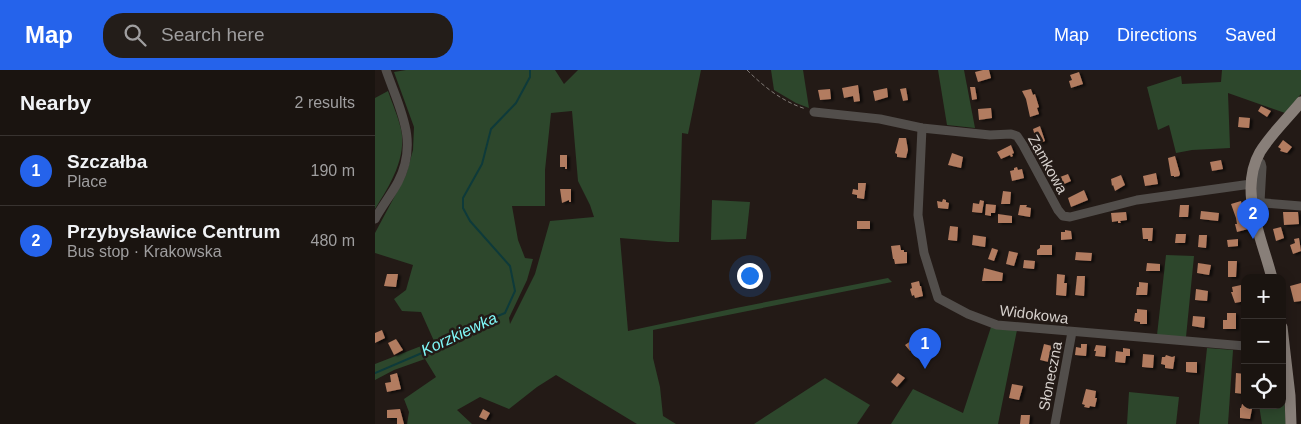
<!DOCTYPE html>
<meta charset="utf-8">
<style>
:root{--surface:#1a1410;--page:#231d19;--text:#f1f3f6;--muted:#9f9e9f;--line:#383330;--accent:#2563eb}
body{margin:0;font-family:Arial,sans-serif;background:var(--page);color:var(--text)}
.controls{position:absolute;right:15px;bottom:15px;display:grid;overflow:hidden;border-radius:10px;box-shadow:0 2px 12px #0003}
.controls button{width:45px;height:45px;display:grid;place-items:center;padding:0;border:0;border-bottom:1px solid var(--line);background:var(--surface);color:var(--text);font:25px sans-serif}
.you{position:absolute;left:374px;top:205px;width:18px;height:18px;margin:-12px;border:4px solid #fff;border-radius:50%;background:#1a73e8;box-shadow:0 0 0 8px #1a73e833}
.badge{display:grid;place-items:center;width:32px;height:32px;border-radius:50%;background:var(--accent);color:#fff;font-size:16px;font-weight:700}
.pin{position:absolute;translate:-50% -41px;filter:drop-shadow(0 1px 2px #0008)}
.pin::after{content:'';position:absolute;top:26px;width:18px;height:15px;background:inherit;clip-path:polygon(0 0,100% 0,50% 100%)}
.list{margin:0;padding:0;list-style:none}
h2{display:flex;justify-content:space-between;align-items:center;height:65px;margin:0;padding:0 20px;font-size:21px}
h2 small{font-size:16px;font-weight:400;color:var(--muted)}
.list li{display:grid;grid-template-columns:32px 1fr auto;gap:15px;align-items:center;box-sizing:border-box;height:70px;padding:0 20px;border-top:1px solid var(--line)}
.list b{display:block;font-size:19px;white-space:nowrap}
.list p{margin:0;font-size:16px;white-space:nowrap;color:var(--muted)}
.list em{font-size:16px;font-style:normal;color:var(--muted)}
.icon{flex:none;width:28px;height:28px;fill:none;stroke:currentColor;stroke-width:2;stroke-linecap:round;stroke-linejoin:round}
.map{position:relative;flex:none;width:926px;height:354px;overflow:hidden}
header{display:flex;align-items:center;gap:30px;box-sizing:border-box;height:70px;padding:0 25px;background:var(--accent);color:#fff}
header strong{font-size:24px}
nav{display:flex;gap:28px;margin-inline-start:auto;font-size:18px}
.search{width:350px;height:45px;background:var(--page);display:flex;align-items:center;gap:12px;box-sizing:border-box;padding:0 18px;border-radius:20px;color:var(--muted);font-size:19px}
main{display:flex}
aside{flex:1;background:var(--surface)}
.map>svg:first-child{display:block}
.green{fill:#2d472c;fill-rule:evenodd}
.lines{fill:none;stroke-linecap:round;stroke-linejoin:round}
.stream{stroke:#0e3a3a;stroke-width:2}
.building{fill:#b27b60;filter:url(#shadow)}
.path{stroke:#837c78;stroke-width:1;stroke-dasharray:4 2.5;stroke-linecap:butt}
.minor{stroke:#524e4b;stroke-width:9}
.major{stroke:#887f79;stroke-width:11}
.labels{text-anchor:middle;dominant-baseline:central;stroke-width:5;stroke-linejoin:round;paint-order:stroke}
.street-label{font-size:15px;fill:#d6d0cc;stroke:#231a16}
.water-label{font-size:16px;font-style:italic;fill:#7ff7f7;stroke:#231a16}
</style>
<header>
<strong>Map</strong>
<div class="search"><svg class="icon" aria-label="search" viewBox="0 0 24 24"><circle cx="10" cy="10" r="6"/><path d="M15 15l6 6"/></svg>Search here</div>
<nav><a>Map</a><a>Directions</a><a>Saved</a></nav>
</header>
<main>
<aside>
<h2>Nearby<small>2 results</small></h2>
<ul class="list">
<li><span class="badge">1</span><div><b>Szczałba</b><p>Place</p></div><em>190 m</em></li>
<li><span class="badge">2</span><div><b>Przybysławice Centrum</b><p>Bus stop · Krakowska</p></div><em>480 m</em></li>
</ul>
</aside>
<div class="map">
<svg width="926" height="354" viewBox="0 0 926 354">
<defs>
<filter id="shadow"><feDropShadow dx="3" dy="1.5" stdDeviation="1" flood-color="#0009"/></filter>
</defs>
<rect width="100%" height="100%" fill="#231a16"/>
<g class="green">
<path d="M31,0H180L189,14L203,0H326L313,64L307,63L304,172H293L245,168L253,261L361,238L513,208L517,212L278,260V288L285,317L288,346L301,354H262L181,305L162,317L134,339L105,327L82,340L97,354H32L34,342L29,329L61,307L50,289L19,300L0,310V294L59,271L46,242L27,241L19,229L31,220L38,195L0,183V163L31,105L38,80L39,57L19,2ZM197,41L203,111L215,135L219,147L175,151L160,204L135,254L134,248L152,210L158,189L150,188L143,170L137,136H170V100L176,43Z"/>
<polygon points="396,0 428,0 434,38 421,33 399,20"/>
<polygon points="563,0 589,0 600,58 572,55"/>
<polygon points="847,0 926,0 926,24 910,43 853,23 855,78 817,80 801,83 794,55 783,60 772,17 806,6 807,14 846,12"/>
<path d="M13,21C17,33 23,46 26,59C32,88 15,115 0,139V28Z"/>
<polygon points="337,130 375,132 371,169 336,170"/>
<polygon points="791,185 819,186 811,267 782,265"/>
<polygon points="616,257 642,260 623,354 516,354 538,319 588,343"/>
<polygon points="832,278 858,280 853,354 824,354"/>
<polygon points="450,308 495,335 482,354 379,354"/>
<polygon points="754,322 804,327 801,354 752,354"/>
<polygon points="907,328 909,328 911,354 887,354 884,335 907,335"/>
</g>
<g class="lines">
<polyline class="stream" points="0,303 54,280 74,266 130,243 140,221 135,196 95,151 88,138 88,128 107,94 116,59 141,33 155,7 155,0"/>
</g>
<g class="building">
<polygon points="608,0 614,0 616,8 603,12 600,2"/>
<polygon points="704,2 708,14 696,18 694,11 697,10 695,5"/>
<polygon points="483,15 485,31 479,32 478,26 469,28 467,18"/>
<polygon points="595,17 600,17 602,29 597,30"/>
<polygon points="512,18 513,27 500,31 498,21"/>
<polygon points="531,18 533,30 528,31 525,19"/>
<polygon points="455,19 456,29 445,30 443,20"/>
<polygon points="656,19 658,25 660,24 664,37 662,38 664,44 655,47 651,29 647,21"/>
<polygon points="886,36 896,41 892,47 883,41"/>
<polygon points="616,38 617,48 604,50 603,39"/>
<polygon points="864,47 875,48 874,58 863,57"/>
<polygon points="665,56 670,71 662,74 658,59"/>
<polygon points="524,68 531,68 533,80 531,88 522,87 522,84 520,83"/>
<polygon points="908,70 917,77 912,83 905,81 906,79 903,77"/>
<polygon points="636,75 639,83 637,84 638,86 636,87 635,85 626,89 622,82"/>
<polygon points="577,83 588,87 586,98 573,95"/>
<polygon points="185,85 192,85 192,99 190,99 190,97 185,97"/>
<polygon points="800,86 805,104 804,106 799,107 799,106 796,106 793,88"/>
<polygon points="846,90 848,99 837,101 835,92"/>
<polygon points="642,97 643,100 647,99 649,108 637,111 635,101 639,100 639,98"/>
<polygon points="781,103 783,114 770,116 768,106"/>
<polygon points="693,104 696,111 680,118 677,110"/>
<polygon points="746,105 750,115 740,121 738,115 737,116 736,109"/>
<polygon points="483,113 491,113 489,129 482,128 482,125 477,124 478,119 483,120"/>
<polygon points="185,119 196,119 196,132 194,132 194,130 187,133"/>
<polygon points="709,120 713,130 696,137 693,128"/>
<polygon points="628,121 636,122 635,134 626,134"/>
<polygon points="568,129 571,130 571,132 574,133 573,139 563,138 562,131 567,132"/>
<polygon points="605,130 609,131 607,143 597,142 598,133 604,134"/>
<polygon points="866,131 873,159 862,162 860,154 862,154 861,148 856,134"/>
<polygon points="611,134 621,135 620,143 616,143 616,146 610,145"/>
<polygon points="645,135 652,135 651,137 656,138 655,147 643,145"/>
<polygon points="805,135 814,135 813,147 804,147"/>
<polygon points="826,141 844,143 843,151 825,149"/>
<polygon points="751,142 752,150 745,151 746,153 743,153 743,151 737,152 736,143"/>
<polygon points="908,142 923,142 924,154 909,155"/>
<polygon points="623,144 637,146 637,153 623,153"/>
<rect x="482" y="151" width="13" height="8"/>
<polygon points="575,156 583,157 582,171 573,170"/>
<polygon points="906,157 909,168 901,171 898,159"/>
<polygon points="767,158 778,158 777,171 773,171 773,169 768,169"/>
<polygon points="690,160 696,161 697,169 686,170 686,162 690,162"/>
<polygon points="801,164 811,164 810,173 800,173"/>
<polygon points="598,165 611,167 610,177 597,175"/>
<polygon points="824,165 832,165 831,178 823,177"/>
<polygon points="924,168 926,181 918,184 915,175 920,173 919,169"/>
<polygon points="863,169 863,176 853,177 852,170"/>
<polygon points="525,175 526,180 529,180 529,182 532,182 532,193 520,194 519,189 518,189 516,176"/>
<polygon points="665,175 677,175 677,185 662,185 662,180 665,178"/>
<polygon points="617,178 623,180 619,191 613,189"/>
<polygon points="634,181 643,183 639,196 631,194"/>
<polygon points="701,182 717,183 716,191 700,190"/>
<polygon points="649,190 660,191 659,199 648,198"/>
<polygon points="853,191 862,191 861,207 853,207"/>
<polygon points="772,193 785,194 785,201 771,201"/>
<polygon points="823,193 836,195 834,205 822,203"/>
<polygon points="609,198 628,203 627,211 607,211"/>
<polygon points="12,204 23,204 21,217 9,216"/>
<polygon points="682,204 690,205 689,213 692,213 691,226 681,225"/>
<polygon points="702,206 710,206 709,226 700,225"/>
<polygon points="544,211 545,216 546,216 548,226 540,228 539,225 537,226 535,219 537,218 536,213"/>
<polygon points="764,212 773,213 772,225 761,225 762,217 764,217"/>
<polygon points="926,213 926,231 919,232 915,216"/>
<polygon points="866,215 868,222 870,221 870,231 860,233 856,222 858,222 857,217"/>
<polygon points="821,219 833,221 832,231 820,230"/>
<polygon points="762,239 772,240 772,254 765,254 765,252 759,251 760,243 762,243"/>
<polygon points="852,243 861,243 861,259 848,259 848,250 852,250"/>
<polygon points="818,246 830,247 829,258 817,256"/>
<polygon points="7,260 10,268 0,273 0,263"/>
<polygon points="543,266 550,276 544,280 542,276 535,281 530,275"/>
<polygon points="21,269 28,280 19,285 13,273"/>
<polygon points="669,274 677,276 675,284 679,285 678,293 665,290"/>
<polygon points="706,274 712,274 711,286 700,285 701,277 706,278"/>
<polygon points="721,275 731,276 730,287 720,286 721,281 719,281"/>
<polygon points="748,278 755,279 755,286 751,286 750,293 740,292 741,281 748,282"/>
<polygon points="768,284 779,285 778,298 767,297"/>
<polygon points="791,285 797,287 800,286 798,299 790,298 790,295 786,294 787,287 790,287"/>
<polygon points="811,292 822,292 822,303 811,302"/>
<polygon points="22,303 26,319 12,322 10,313 16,312 15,305"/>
<polygon points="523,303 530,308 522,317 516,312"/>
<polygon points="861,303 870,304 870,324 860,323"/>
<polygon points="637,314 648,316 644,330 634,328"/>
<polygon points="711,319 721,321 720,328 722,328 720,337 715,336 714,338 709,337 710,335 707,334"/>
<polygon points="867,334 874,335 874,339 877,339 875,349 865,348 865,338 866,338"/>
<polygon points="25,339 29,354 22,354 22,348 12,348 12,340"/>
<polygon points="108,339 115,343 111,350 104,347"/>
<polygon points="646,345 655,345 654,354 645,354"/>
</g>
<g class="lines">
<path class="path" d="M372,0C389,17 408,32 431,39"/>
<g class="minor">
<polyline points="439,42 505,49 547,58 615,65 636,64 642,66 648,75 683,140 688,146 695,147 762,130 876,114"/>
<polyline points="547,58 543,145 549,183 563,228 593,244 622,255 870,276"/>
<polyline points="881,91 886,93 887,97 885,132"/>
<polyline points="877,132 926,136"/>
<path d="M0,149C7,136 16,125 23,112C44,71 25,40 11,0"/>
<polyline points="680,354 697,262"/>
</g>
<g class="major">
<path d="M897,208C887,168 863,121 885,82C896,64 913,48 926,32"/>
<polyline points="907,257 915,326 916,354"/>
</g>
</g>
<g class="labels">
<g class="street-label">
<text transform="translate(673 94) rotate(61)">Zamkowa</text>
<text transform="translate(659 244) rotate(7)">Widokowa</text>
<text transform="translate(675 306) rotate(-79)">Słoneczna</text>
</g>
<g class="water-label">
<text transform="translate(84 264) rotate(-25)">Korzkiewka</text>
</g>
</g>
</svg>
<div class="controls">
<button>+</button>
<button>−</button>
<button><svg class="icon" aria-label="locate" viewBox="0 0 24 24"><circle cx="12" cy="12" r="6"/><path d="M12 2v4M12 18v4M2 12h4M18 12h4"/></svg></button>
</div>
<div class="you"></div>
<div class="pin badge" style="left:550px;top:299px">1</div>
<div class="pin badge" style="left:878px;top:169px">2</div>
</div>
</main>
